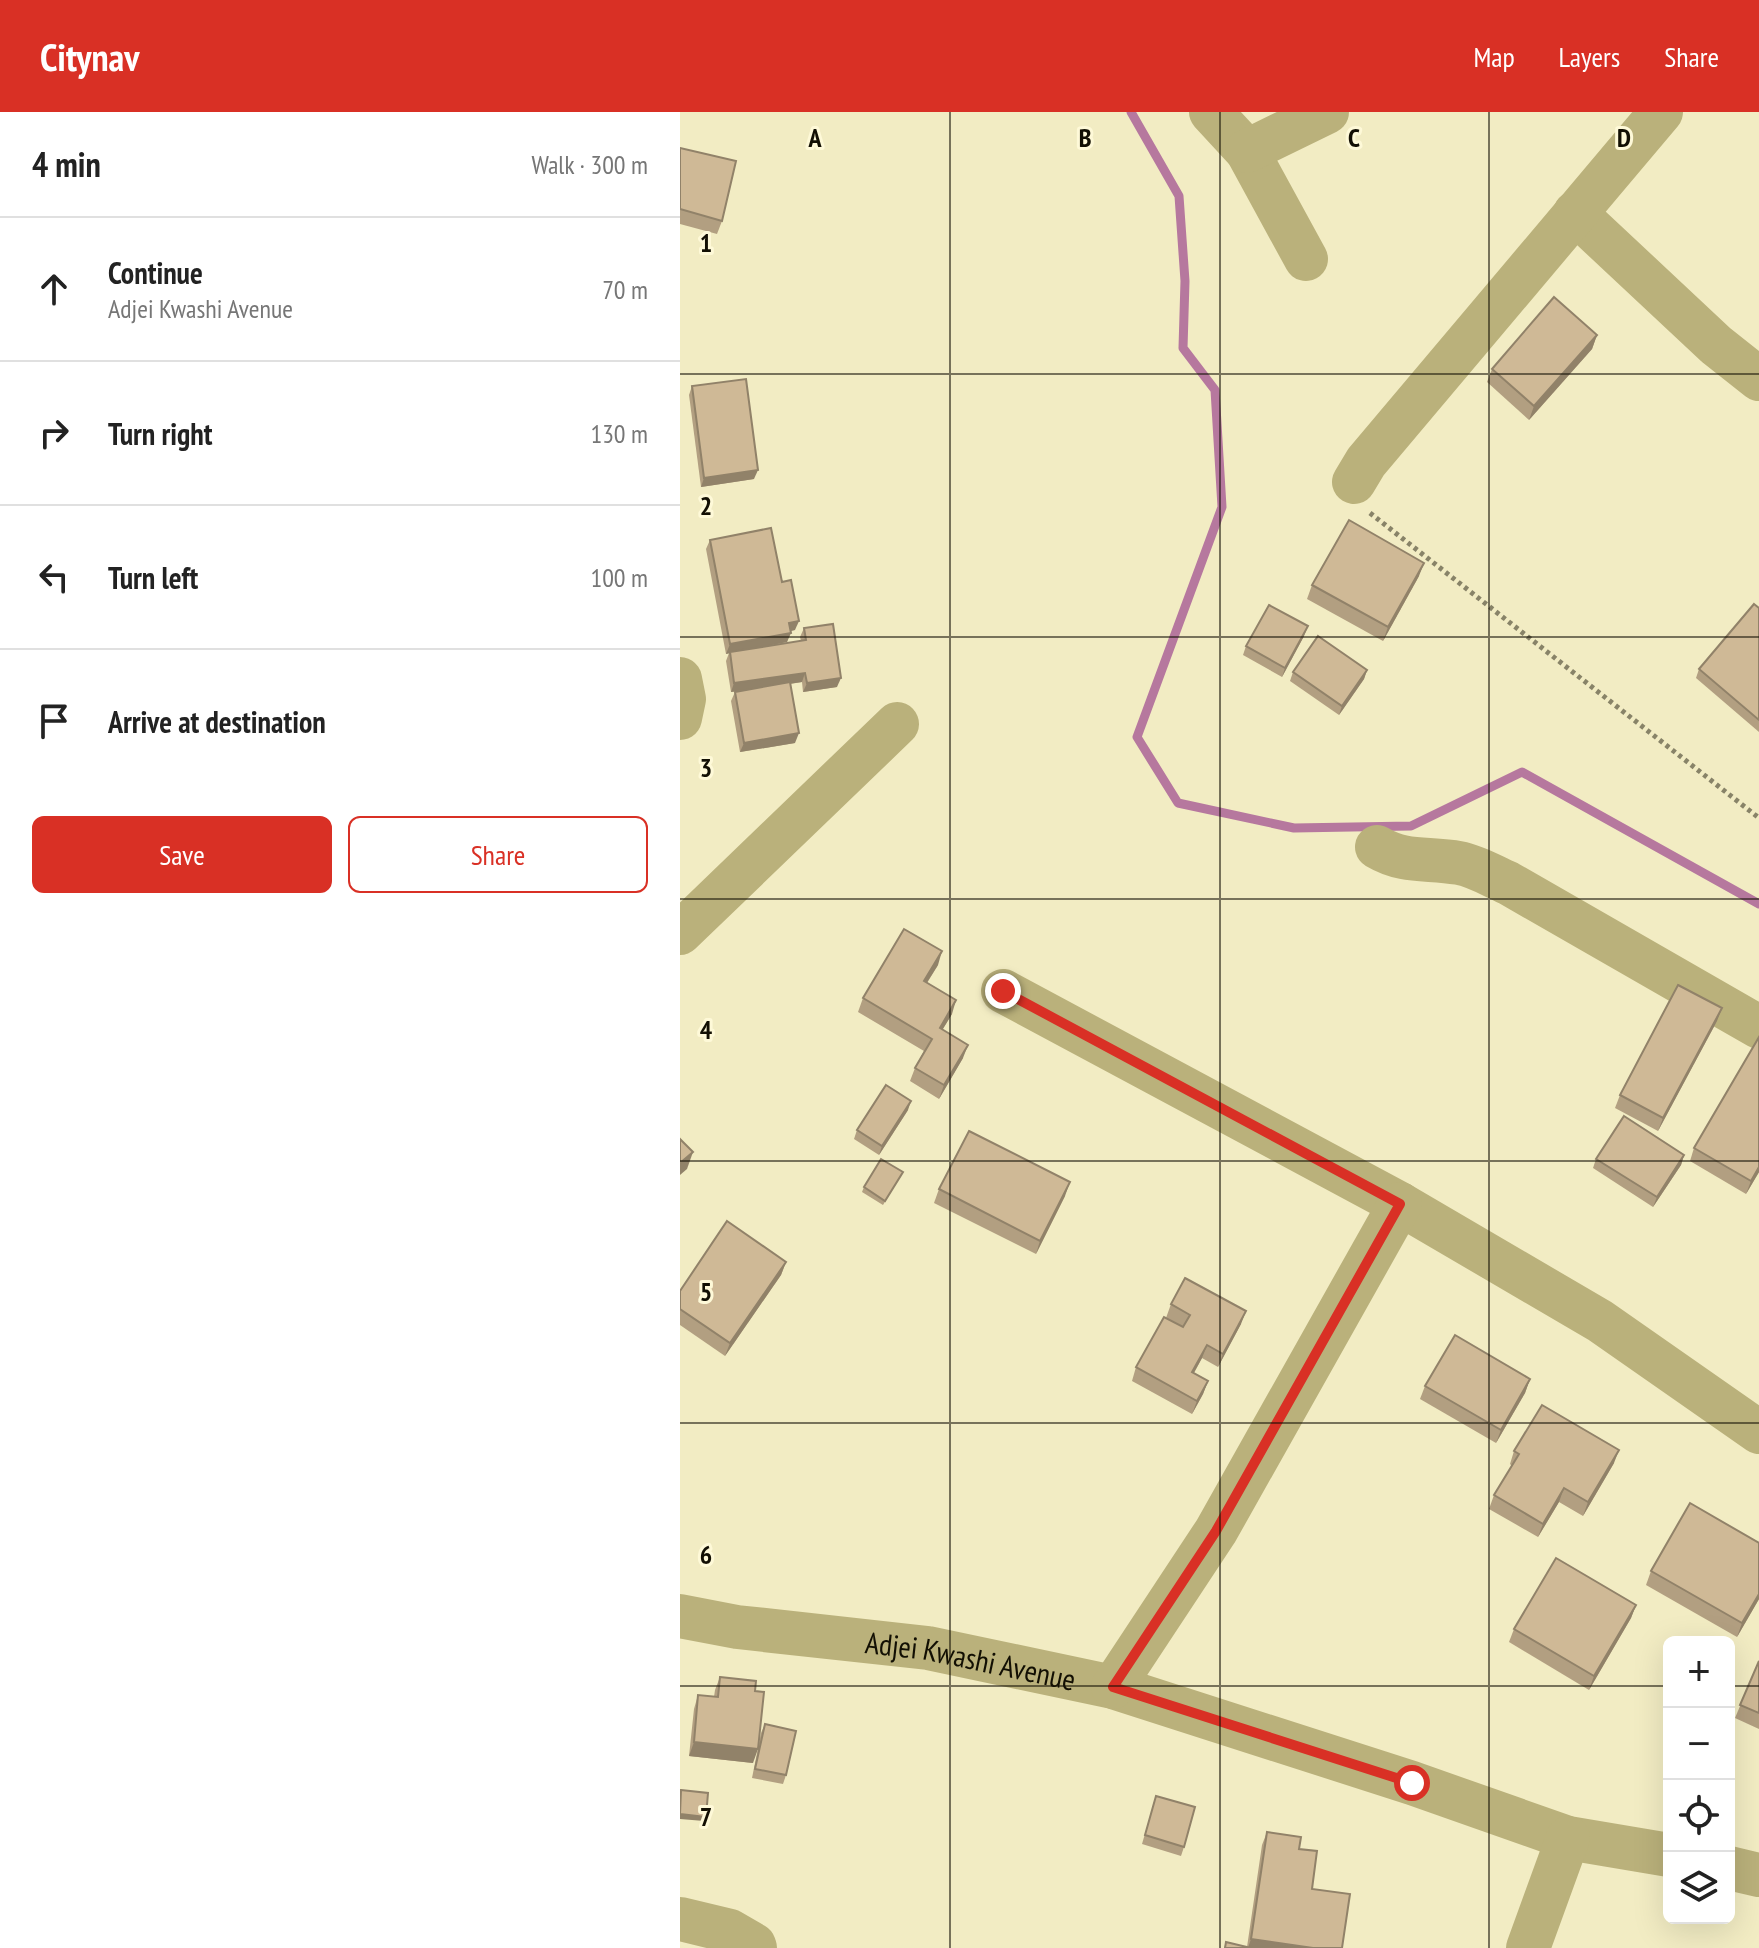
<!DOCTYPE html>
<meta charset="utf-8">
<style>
:root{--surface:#fff;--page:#f2f2f2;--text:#222;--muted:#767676;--line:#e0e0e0;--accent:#d93025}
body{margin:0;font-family:"PT Sans Narrow",sans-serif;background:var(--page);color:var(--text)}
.controls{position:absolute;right:24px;bottom:24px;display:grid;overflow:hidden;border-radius:12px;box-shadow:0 8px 32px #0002}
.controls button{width:72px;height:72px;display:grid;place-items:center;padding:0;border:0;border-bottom:2px solid var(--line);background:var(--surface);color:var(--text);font:40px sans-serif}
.stop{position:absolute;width:24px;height:24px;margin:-18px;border:6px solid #d93025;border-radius:50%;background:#fff}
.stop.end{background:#d93025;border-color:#fff;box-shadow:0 2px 8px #0008}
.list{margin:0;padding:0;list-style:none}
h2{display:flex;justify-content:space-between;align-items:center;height:104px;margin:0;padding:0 32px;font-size:34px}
h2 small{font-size:26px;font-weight:400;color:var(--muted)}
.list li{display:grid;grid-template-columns:52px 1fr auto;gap:24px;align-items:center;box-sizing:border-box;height:144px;padding:0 32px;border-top:2px solid var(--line)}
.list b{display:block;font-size:30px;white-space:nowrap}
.list p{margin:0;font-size:26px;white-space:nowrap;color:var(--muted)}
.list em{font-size:26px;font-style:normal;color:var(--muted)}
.actions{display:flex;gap:16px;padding:24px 32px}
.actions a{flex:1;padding:18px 0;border:2px solid var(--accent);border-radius:12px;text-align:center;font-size:28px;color:var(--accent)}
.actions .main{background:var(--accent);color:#fff}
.icon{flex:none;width:44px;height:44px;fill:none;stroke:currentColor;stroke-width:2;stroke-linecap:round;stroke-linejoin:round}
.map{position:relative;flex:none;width:1079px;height:1836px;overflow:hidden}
header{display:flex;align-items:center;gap:48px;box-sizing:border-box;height:112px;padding:0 40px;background:var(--accent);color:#fff}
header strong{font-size:38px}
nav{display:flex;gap:44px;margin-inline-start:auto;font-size:28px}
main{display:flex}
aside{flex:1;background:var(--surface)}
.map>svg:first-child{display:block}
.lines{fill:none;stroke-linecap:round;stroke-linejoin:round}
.stream{stroke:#b6789e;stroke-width:9}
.path{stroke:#888368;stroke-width:5;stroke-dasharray:4 4;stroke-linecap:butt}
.minor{stroke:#bab17b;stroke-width:44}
.wall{fill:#b29f81}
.shaded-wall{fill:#918269}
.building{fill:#cfb996;stroke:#918269;stroke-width:2}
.route{stroke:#d93025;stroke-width:10}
.grid{fill:none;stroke:#120f03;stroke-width:2;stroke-opacity:0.55}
.labels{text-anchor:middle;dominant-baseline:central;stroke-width:6;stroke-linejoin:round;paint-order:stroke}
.street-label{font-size:30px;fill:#120f03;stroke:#fef9d8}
.grid-label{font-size:26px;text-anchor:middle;font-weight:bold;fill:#120f03;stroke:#fef9d8;stroke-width:6;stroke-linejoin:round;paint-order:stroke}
</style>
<header>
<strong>Citynav</strong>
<nav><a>Map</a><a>Layers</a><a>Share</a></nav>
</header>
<main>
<aside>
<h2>4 min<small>Walk · 300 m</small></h2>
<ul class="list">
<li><svg class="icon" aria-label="ahead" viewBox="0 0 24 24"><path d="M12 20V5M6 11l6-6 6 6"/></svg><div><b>Continue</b><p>Adjei Kwashi Avenue</p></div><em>70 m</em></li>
<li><svg class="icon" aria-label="right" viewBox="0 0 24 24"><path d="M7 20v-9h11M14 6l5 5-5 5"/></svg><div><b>Turn right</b></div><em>130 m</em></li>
<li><svg class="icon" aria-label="left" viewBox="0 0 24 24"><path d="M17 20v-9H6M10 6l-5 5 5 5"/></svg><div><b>Turn left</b></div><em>100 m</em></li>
<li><svg class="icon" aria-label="arrive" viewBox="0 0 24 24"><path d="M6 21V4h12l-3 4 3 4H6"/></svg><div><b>Arrive at destination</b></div></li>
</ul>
<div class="actions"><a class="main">Save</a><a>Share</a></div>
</aside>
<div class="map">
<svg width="1079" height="1836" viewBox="0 0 1079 1836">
<rect width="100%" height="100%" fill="#f2ecc3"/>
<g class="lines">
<polyline class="stream" points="451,0 499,84 505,169 503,236 535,278 542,395 457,625 498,691 614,716 731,714 842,660 1079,792"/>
<polyline class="path" points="690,401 1079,706"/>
<g class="minor">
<polyline points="531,0 567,39 626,147"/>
<polyline points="567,39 647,0"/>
<polyline points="895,101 1036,233 1079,267"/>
<polyline points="674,370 686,350 981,0"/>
<polyline points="0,567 4,587 0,606"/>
<path d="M697,735C726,752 748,745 779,751C796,754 812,764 828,771L1079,915"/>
<polyline points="0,821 217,612"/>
<polyline points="323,879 720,1092 920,1209 1079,1320"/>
<path id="s1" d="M0,1504L57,1515L248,1536L433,1575L732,1671L888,1726L989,1743"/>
<polyline points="433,1575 536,1419 720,1092"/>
<polyline points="1049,1756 1079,1763"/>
<polyline points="0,1807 50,1819 74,1833 75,1836"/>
<polyline points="848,1836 888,1726"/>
</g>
</g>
<g class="wall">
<polygon points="0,36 42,109 37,122 0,112"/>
<polygon points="917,223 912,237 849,308 807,270 812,257"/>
<polygon points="12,274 74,367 21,375 9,283"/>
<polygon points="30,428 102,470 115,518 110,519 107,530 81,535 121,529 120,525 124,516 157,575 123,580 122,570 110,572 115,631 60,640 51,589 55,580 66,578 51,580 46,549 49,541 46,542 26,437"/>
<polygon points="739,464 703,529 627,487 632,473"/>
<polygon points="1079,496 1079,620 1016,566 1019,557"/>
<polygon points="624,524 602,565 563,543 566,534"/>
<polygon points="687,558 684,567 659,603 610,569 613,560"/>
<polygon points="258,853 247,871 272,902 262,918 283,946 259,987 230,969 235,956 244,939 178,900 183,886"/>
<polygon points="1037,909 978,1019 935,996 940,983"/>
<polygon points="1079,925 1079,1060 1066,1082 1010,1049 1014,1036"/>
<polygon points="228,998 199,1043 174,1027 177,1018"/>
<polygon points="1004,1043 1001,1053 973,1095 913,1056 916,1047"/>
<polygon points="223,1060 203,1093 182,1080 184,1075"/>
<polygon points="259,1077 385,1084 356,1142 254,1091"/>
<polygon points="106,1150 101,1163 45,1244 0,1213 0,1179"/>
<polygon points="491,1192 561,1212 538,1255 522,1246 514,1261 528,1269 523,1282 512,1302 452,1269 456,1255 486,1206"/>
<polygon points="850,1267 845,1281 816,1331 740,1287 745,1274"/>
<polygon points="834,1339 934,1351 903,1404 879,1390 858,1425 809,1397 814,1383 832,1354 830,1352"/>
<polygon points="1079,1431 1079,1487 1057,1525 966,1473 971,1459"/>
<polygon points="956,1493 951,1506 909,1578 829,1530 834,1517"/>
<polygon points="1079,1549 1079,1617 1055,1606"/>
<polygon points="40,1565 75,1579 73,1651 9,1644 14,1597 18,1583 34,1585 35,1578"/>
<polygon points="85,1612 106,1663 103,1672 72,1666 81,1621"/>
<polygon points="476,1684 504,1735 501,1744 462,1732"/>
<polygon points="587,1720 619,1737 632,1777 662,1836 544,1836 546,1830 567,1835 582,1733"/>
</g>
<g class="shaded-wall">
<polygon points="917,223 912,237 849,308 854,294"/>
<polygon points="78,358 74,367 21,375 24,366"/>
<polygon points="744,451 739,464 703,529 708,515"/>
<polygon points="119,509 115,518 106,520 109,511"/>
<polygon points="628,514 624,524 602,565 605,556"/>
<polygon points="111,521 107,530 46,542 50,532"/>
<polygon points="687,558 684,567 659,603 662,594"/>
<polygon points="125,561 122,570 51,580 54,571"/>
<polygon points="161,566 157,575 123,580 127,571"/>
<polygon points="119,621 115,631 60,640 64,631"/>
<polygon points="262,839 258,853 239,883 244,869"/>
<polygon points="276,888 272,902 255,930 260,916"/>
<polygon points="1042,896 1037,909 978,1019 983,1006"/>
<polygon points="288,933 283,946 259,987 264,973"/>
<polygon points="231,989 228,998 199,1043 202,1034"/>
<polygon points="13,1040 7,1057 0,1063 0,1051"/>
<polygon points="1004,1043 1001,1053 973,1095 977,1085"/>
<polygon points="1079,1055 1079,1060 1066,1082 1071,1069"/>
<polygon points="390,1070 385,1084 356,1142 360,1129"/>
<polygon points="106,1150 101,1163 45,1244 50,1231"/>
<polygon points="566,1199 561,1212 538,1255 543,1242"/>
<polygon points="527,1233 522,1246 507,1273 512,1260"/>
<polygon points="850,1267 845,1281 816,1331 821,1318"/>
<polygon points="528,1269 523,1282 512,1302 517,1289"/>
<polygon points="939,1338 934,1351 903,1404 908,1390"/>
<polygon points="884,1376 879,1390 858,1425 863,1412"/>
<polygon points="1079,1482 1079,1487 1057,1525 1062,1511"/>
<polygon points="956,1493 951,1506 909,1578 914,1564"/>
<polygon points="14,1630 78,1637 73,1651 9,1644"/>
<polygon points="0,1702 26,1705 24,1709 0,1707"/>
<polygon points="571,1827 633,1836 568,1836"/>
</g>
<g class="building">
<polygon points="0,36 56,49 42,109 0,97"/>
<polygon points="874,185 917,223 854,294 812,257"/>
<polygon points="66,267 78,358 24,366 12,274"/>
<polygon points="669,408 744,451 708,515 632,473"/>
<polygon points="91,416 102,470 111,468 119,509 109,511 111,521 50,532 30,428"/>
<polygon points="1074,492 1079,496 1079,608 1019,557"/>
<polygon points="589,493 628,514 605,556 566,534"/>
<polygon points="153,512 161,566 127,571 125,561 54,571 50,540 126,528 124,516"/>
<polygon points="638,524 687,558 662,594 613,560"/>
<polygon points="110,570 119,621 64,631 55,580"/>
<polygon points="224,817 262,839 244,869 276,888 260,916 288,933 264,973 235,956 252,927 183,886"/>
<polygon points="998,873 1042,896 983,1006 940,983"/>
<polygon points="1079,925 1079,1055 1071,1069 1014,1036"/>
<polygon points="206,973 231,989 202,1034 177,1018"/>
<polygon points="944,1004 1004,1043 977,1085 916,1047"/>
<polygon points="289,1019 390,1070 360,1129 259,1077"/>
<polygon points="0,1027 13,1040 0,1051"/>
<polygon points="201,1047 223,1060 205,1089 184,1075"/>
<polygon points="47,1109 106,1150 50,1231 0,1197 0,1179"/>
<polygon points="505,1166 566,1199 543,1242 527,1233 512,1260 528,1269 517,1289 456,1255 484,1205 503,1215 510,1203 491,1192"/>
<polygon points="775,1223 850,1267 821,1318 745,1274"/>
<polygon points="862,1293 939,1338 908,1390 884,1376 863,1412 814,1383 839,1342 834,1339"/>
<polygon points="1010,1391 1079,1431 1079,1482 1062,1511 971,1459"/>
<polygon points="876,1446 956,1493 914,1564 834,1517"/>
<polygon points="1079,1549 1079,1601 1060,1593"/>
<polygon points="40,1565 76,1569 75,1579 84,1580 78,1637 14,1630 18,1583 38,1585"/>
<polygon points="85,1612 116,1619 106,1663 75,1657"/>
<polygon points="1,1678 28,1681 26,1705 0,1702"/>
<polygon points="476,1684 515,1695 504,1735 465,1723"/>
<polygon points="587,1720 621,1725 619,1737 637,1739 632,1777 670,1782 662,1836 633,1836 571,1827"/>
<polygon points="546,1830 571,1836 545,1836"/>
</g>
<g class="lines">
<polyline class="route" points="323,879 720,1092 536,1419 433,1575 732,1671"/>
</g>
<path class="grid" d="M270,0V1836M540,0V1836M809,0V1836M0,262H1079M0,525H1079M0,787H1079M0,1049H1079M0,1311H1079M0,1574H989M1049,1574H1079"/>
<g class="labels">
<g class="street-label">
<text stroke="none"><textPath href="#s1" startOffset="294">Adjei Kwashi Avenue</textPath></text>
</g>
</g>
<g class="grid-label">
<text x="135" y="35">A</text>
<text x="405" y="35">B</text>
<text x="674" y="35">C</text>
<text x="944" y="35">D</text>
<text x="26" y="140">1</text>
<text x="26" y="403">2</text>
<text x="26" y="665">3</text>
<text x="26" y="927">4</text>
<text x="26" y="1189">5</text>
<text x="26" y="1452">6</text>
<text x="26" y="1714">7</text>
</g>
</svg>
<div class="controls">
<button>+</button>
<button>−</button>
<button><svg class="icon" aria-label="locate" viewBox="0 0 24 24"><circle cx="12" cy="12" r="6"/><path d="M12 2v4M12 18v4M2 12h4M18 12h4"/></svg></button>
<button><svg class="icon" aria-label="layers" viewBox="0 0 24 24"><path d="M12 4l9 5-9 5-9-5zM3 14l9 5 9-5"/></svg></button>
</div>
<div class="stop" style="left:732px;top:1671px"></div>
<div class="stop end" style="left:323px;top:879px"></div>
</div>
</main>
